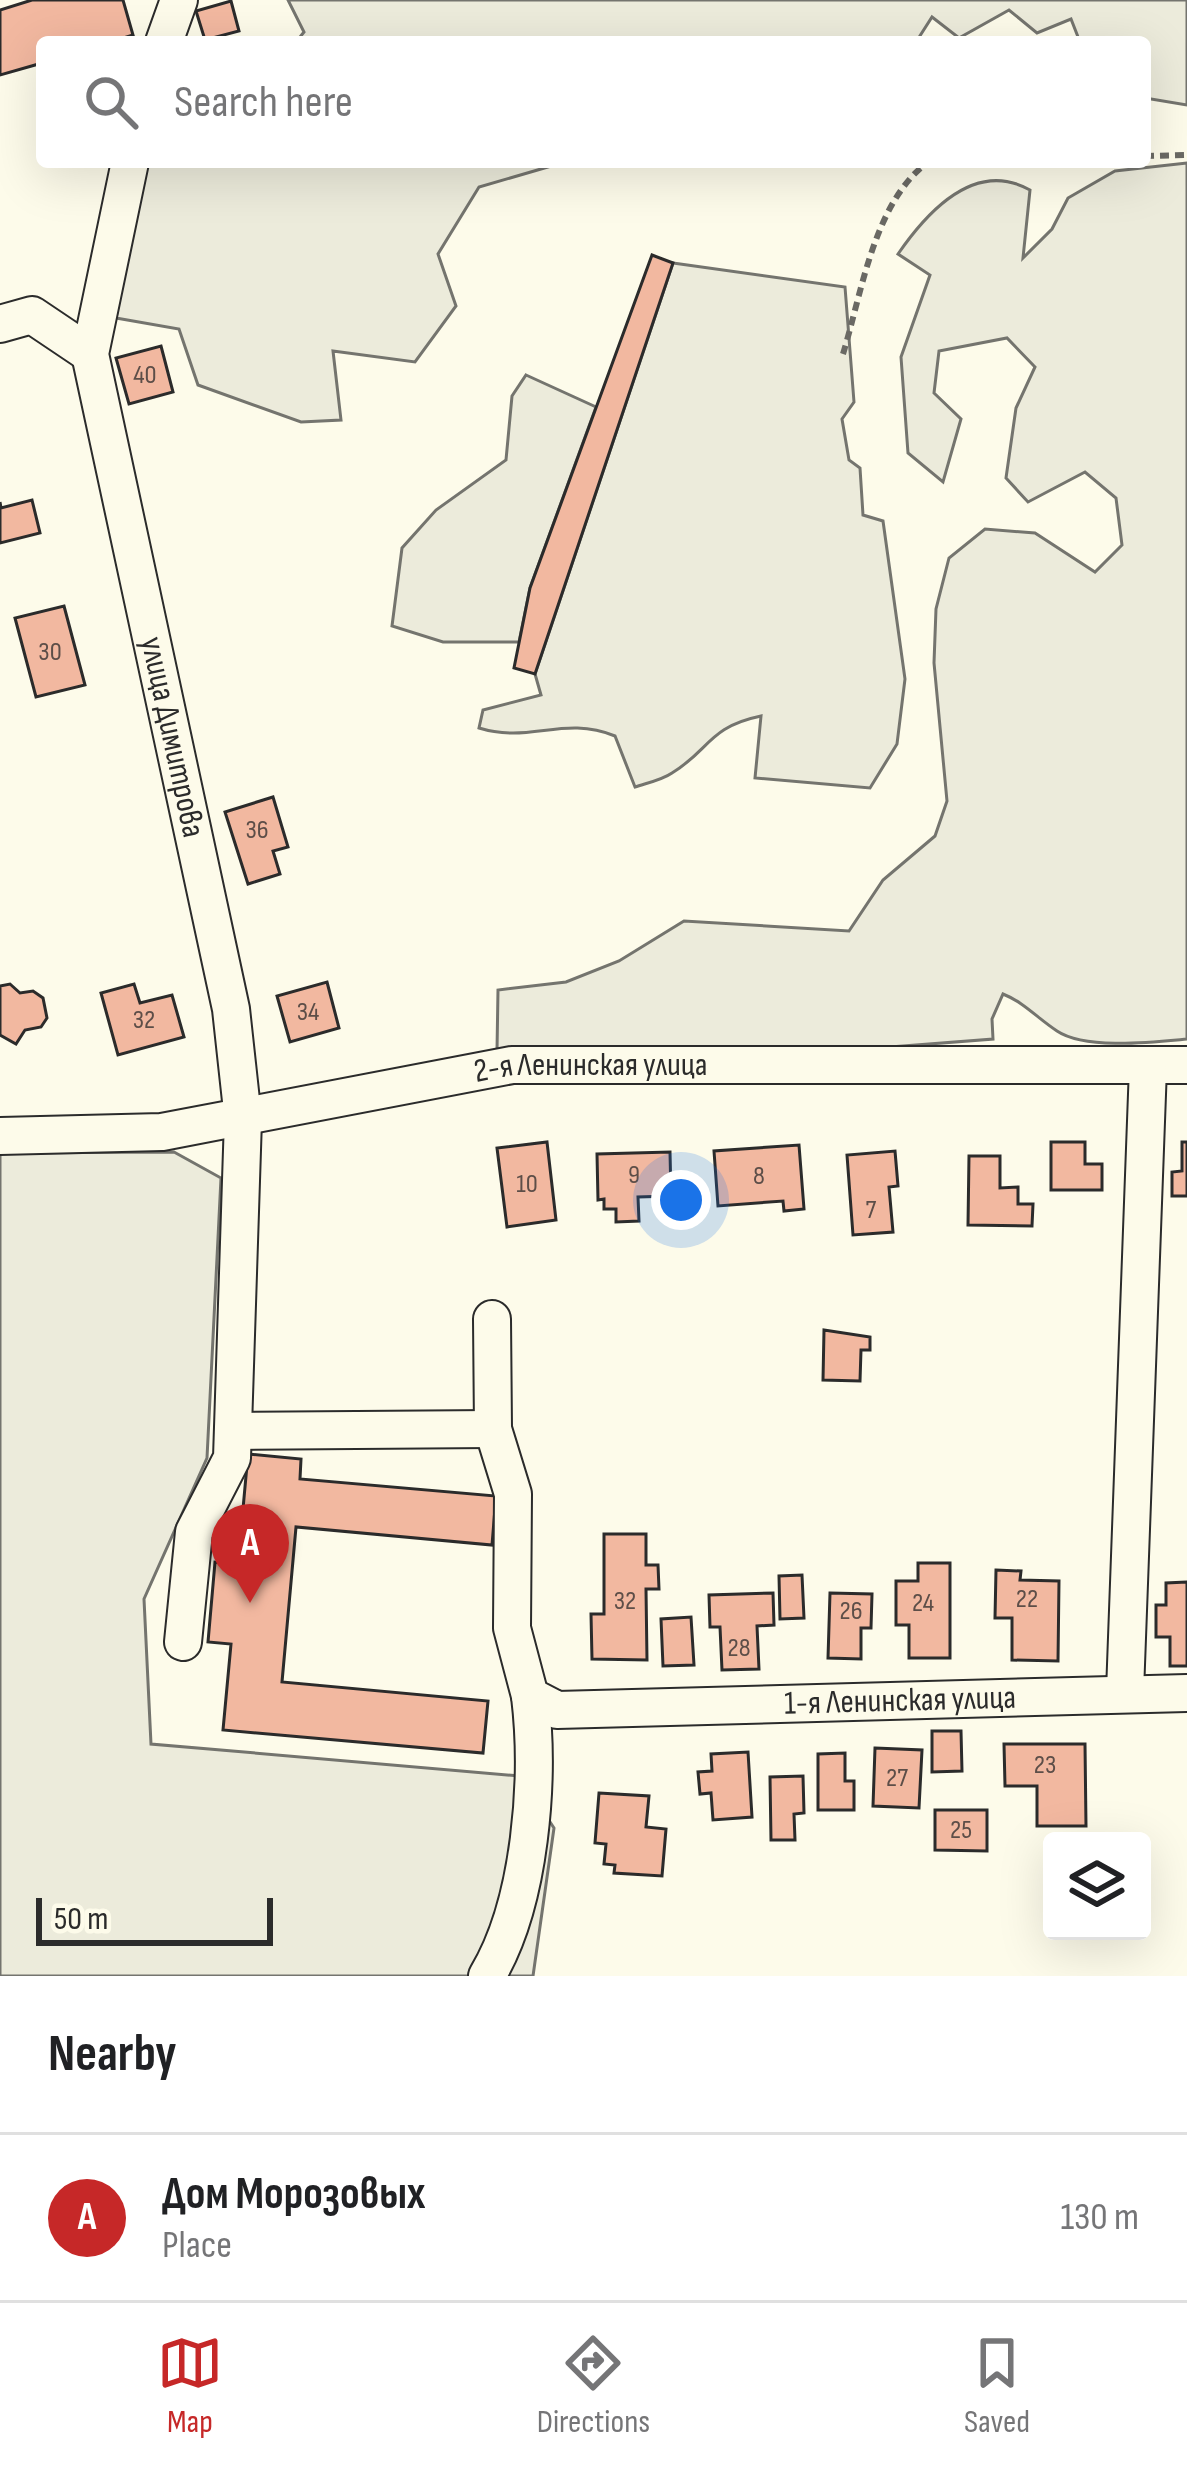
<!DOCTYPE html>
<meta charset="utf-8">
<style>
:root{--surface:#fff;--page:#f2f2f2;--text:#202124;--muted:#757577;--line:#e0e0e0;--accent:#c62828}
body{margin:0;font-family:"Sofia Sans Condensed",sans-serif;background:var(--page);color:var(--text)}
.controls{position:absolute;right:36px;bottom:36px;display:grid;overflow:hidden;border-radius:12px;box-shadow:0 12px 48px #0002}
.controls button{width:108px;height:108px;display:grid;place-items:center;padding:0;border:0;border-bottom:3px solid var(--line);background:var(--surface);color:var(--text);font:60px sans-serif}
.scale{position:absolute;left:36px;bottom:30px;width:237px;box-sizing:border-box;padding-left:12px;border:6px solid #2b2b2b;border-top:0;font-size:33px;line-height:42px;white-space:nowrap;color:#2b2b2b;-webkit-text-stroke:9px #fdfbea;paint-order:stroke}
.you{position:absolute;left:681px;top:1200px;width:42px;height:42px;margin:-30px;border:9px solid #fff;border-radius:50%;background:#1a73e8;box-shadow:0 0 0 18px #1a73e833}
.badge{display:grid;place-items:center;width:78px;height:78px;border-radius:50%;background:var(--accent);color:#fff;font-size:39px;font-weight:700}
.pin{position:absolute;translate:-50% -99px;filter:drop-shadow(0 3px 6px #0008)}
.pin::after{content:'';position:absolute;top:63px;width:42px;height:36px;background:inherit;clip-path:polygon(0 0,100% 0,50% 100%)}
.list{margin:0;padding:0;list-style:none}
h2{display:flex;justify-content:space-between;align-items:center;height:156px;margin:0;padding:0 48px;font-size:51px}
h2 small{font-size:39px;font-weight:400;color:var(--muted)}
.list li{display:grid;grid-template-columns:78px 1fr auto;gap:36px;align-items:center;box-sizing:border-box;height:168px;padding:0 48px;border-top:3px solid var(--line)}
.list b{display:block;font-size:45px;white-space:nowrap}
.list p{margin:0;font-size:39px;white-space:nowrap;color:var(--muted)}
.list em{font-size:39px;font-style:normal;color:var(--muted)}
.icon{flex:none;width:66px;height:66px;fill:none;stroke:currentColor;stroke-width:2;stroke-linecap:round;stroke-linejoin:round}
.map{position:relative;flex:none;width:1187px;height:1976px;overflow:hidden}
.search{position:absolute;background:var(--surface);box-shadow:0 12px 48px #0002;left:36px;right:36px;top:36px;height:132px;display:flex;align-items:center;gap:30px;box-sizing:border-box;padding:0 42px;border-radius:12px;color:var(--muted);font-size:45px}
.sheet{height:324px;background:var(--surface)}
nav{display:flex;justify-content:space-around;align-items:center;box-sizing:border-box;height:168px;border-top:3px solid var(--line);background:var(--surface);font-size:33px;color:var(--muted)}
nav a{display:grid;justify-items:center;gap:6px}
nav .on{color:var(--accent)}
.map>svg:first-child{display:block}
.green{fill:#ecebdb;stroke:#74746e;stroke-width:3}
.building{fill:#f2b8a0;stroke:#2b2b2b;stroke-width:3}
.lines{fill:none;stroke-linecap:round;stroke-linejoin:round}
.minor-casing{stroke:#2b2b2b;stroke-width:40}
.path{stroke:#6a6964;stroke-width:6;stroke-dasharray:9 6;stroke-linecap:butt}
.minor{stroke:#fdfbea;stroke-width:36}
.labels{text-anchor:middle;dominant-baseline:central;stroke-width:9;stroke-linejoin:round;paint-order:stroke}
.number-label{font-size:27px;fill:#5d4e48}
.street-label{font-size:33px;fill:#2b2b2b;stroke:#fdfbea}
</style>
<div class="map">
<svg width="1187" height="1976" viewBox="0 0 1187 1976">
<rect width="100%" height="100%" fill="#fdfbea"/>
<g class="green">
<polygon points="288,0 1187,0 1187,105 1145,98 1145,42 1080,42 1071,19 1037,33 1009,10 959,38 932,17 916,42 296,42 304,32"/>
<polygon points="142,162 565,162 479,187 438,254 456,306 415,362 333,351 341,420 301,422 198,385 179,329 116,318"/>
<path d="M1187,163V1039C1154,1042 1085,1050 1057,1031C1037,1018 1025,1003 1003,994L992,1019L993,1039L774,1056L497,1051L498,990L566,982L619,961L684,921L849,931L883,880L935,836L947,801L934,663L936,609L949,558L985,529L1035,533L1095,572L1122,545L1116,498L1085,472L1028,502L1006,478L1016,408L1035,367L1007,338L939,351L934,393L961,419L943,482L908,453L901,357L930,275L898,254C927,212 975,159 1030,190L1023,258L1052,229L1068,198L1115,171Z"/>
<path d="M673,263L845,287L854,402L842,419L849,460L860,468L863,515L883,521L905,679L897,744L870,788L755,778L761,716C708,727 710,750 672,773C662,780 647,783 635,787L615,736C563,715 531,744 479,728L483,710L541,695L535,674Z"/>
<polygon points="526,375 596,407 530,588 519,642 443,642 392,626 402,548 436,510 506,460 512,396"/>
<polygon points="174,1152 221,1178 207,1458 144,1599 151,1744 520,1776 554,1828 533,1976 0,1976 0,1153"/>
</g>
<g class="building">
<polygon points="32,0 123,0 133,35 111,42 42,42 42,63 0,75 0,10"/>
<polygon points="231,1 239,31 205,40 196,11"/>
<polygon points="652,255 673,263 535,674 514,668 530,588"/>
<polygon points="161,346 173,392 129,404 116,358"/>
<polygon points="32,500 40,533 0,543 0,502 1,508"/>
<polygon points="64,606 85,685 36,697 15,618"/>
<polygon points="273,797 288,847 273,851 280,874 248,884 225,812"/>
<polygon points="327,982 339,1028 290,1042 277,996"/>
<polygon points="10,984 20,993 33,991 43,998 47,1018 41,1027 25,1030 16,1044 0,1035 0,986"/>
<polygon points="134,984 140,1003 172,995 184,1037 118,1055 101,993"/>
<polygon points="547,1142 556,1220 507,1227 497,1148"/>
<polygon points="1051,1142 1085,1142 1085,1164 1102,1164 1102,1190 1051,1190"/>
<polygon points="1182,1142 1187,1142 1187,1196 1172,1196 1172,1172 1182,1171"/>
<polygon points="799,1145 804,1209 784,1211 783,1201 718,1206 714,1151"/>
<polygon points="895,1151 898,1186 889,1187 893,1232 853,1235 847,1155"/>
<polygon points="670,1152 671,1196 638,1197 639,1221 616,1222 616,1209 604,1209 604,1199 598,1200 597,1154"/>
<polygon points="969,1156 1000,1156 1000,1188 1018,1187 1018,1204 1033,1204 1032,1226 968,1225"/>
<polygon points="824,1330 870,1337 870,1350 861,1350 860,1381 823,1380"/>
<polygon points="248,1454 301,1459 300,1479 496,1496 492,1545 296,1527 282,1682 488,1701 483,1753 223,1730 231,1644 208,1642 215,1562 238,1564"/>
<polygon points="604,1534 646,1534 646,1565 658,1565 659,1589 646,1589 647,1660 592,1659 591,1614 604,1614"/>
<polygon points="918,1563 950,1563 950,1658 909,1658 909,1625 896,1625 896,1581 918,1581"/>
<polygon points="996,1570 1021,1571 1020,1580 1059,1581 1058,1661 1012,1660 1012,1618 995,1618"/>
<polygon points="802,1575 804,1618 780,1619 779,1576"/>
<polygon points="1187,1582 1187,1666 1170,1666 1170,1637 1156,1637 1156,1605 1166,1605 1166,1583"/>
<polygon points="773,1593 774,1625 757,1626 759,1669 722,1670 720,1627 710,1627 709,1595"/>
<polygon points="830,1593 872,1594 871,1628 861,1628 861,1659 828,1658"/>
<polygon points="691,1617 694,1665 663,1666 661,1619"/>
<polygon points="932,1731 961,1731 962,1771 932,1772"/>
<polygon points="1004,1744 1085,1744 1086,1826 1037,1826 1037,1786 1005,1786"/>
<polygon points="875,1748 922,1750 919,1808 873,1806"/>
<polygon points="748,1752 752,1817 713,1820 711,1793 700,1794 698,1772 712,1771 711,1754"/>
<polygon points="845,1753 845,1781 854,1781 854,1810 818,1810 818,1754"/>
<polygon points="803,1776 804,1813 794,1814 795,1840 771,1840 770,1777"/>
<polygon points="599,1793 649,1796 646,1827 666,1829 662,1876 614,1873 615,1865 604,1864 606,1844 595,1843"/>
<polygon points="935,1810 987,1810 987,1851 935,1850"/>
</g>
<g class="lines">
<g class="minor-casing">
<g id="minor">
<polyline points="164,42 179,0"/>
<path id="s1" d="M130,162L90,354L231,1009L243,1119L232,1458L194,1532L183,1642"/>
<polyline points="0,324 32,315 90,354"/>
<path id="s2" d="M0,1136L162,1132L512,1065H1187"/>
<path id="s3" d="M492,1319L493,1429L513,1494L512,1628L530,1696L557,1710L1187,1693"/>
<polyline points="233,1431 493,1429"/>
<polyline points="1125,1692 1148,1067"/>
<path d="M487,1976C531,1903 540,1779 530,1696"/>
</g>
</g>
<g class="path">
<polyline points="1145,156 1187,155"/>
<path d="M843,354C862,292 874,202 928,162"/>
</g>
<use href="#minor" class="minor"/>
</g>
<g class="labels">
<g class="number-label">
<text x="145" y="375">40</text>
<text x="50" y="652">30</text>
<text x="257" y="830">36</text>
<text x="308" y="1012">34</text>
<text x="144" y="1020">32</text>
<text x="634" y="1175">9</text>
<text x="759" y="1176">8</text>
<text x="527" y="1184">10</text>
<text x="871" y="1210">7</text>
<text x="1027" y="1599">22</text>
<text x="625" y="1601">32</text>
<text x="923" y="1603">24</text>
<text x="851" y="1611">26</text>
<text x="739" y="1648">28</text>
<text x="1045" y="1765">23</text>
<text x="897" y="1778">27</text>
<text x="961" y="1830">25</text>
</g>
<g class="street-label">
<text stroke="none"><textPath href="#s1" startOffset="588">улица Димитрова</textPath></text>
<text stroke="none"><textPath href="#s2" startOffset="597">2-я Ленинская улица</textPath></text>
<text stroke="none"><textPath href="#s3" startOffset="756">1-я Ленинская улица</textPath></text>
</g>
</g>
</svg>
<div class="controls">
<button><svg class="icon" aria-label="layers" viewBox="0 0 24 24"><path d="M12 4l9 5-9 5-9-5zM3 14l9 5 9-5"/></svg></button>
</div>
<div class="scale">50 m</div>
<div class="you"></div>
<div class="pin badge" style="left:250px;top:1603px">A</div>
<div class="search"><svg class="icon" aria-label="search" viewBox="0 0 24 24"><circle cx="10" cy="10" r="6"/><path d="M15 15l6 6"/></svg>Search here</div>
</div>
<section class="sheet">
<h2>Nearby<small></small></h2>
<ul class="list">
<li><span class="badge">A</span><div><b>Дом Морозовых</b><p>Place</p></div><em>130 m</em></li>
</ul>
</section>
<nav>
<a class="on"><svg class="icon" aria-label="map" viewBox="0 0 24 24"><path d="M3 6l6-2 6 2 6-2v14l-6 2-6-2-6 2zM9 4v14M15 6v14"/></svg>Map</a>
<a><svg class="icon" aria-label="directions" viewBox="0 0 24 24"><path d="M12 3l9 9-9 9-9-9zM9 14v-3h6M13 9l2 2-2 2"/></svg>Directions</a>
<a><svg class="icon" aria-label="saved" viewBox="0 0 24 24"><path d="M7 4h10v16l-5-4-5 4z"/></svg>Saved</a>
</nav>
